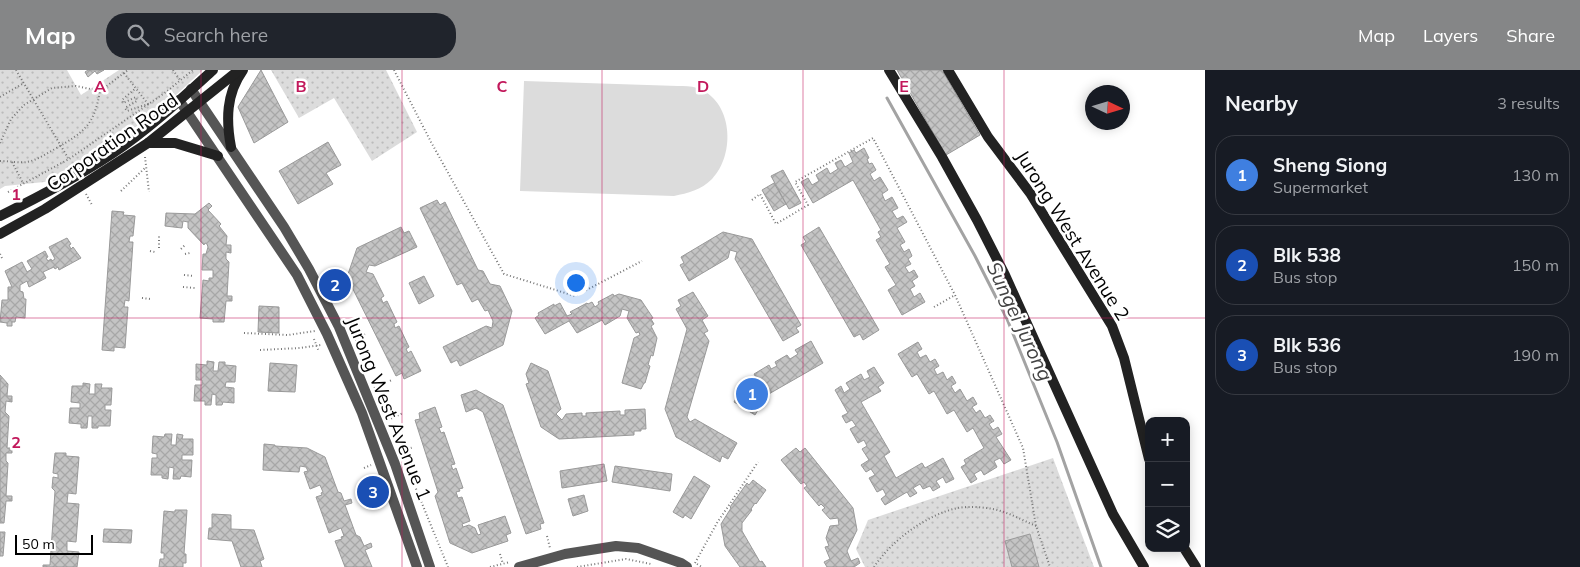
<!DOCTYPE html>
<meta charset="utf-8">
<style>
:root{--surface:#171b24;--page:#20242c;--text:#f1f3f6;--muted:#9ea1a6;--line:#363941;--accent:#858687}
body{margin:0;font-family:Mulish,sans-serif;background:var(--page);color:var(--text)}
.controls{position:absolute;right:15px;bottom:15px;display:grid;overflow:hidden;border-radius:10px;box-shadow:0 2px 12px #0003}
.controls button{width:45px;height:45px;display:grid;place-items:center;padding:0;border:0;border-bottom:1px solid var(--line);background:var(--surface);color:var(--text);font:25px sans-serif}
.compass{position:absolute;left:1085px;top:15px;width:45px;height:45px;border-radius:50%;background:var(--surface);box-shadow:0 2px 12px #0003;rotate:94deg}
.scale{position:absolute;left:15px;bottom:12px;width:78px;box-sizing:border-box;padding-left:5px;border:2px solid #000;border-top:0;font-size:14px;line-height:18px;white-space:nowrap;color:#000;-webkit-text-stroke:4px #fff;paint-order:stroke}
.you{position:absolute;left:575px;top:212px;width:18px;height:18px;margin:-12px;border:4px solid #fff;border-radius:50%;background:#1a73e8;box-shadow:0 0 0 8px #1a73e833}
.badge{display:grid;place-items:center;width:32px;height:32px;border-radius:50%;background:var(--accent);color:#fff;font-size:16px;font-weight:700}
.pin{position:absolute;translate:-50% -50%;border:2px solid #fff;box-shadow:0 1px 5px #0006}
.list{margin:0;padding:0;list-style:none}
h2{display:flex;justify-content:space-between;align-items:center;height:65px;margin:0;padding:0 20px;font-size:21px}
h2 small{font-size:16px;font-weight:400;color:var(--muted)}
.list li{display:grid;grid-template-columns:32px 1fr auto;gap:15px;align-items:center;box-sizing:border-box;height:80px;margin:0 10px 10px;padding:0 10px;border:1px solid var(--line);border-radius:20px}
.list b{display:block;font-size:19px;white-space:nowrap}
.list p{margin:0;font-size:16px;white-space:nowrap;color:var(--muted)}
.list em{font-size:16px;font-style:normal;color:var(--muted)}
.icon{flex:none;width:28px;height:28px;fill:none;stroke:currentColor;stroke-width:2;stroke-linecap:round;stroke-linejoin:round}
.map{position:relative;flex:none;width:1205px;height:497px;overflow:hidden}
header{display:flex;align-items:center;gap:30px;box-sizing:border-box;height:70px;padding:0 25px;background:var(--accent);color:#fff}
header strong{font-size:24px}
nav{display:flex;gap:28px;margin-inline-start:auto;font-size:18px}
.search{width:350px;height:45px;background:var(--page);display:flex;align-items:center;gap:12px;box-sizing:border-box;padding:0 18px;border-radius:20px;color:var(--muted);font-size:19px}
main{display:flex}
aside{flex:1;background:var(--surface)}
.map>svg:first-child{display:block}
.green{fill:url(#green-dots)}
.pitch{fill:#dcdcdc}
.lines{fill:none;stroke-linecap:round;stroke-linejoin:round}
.stream{stroke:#a3a3a3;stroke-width:3}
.building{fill:url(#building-cross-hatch);stroke:#999}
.path{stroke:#777;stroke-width:2;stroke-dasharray:1 2.5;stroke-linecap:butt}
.minor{stroke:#555;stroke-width:10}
.tertiary{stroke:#555;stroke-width:10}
.secondary{stroke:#222;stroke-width:10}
.grid{fill:none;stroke:#c2185b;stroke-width:1;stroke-opacity:0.55}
.labels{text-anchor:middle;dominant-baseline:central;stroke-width:5;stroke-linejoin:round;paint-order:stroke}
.street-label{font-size:19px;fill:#000;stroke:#fff}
.water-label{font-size:20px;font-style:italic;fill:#444;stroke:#fff}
.grid-label{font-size:16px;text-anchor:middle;font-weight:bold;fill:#c2185b;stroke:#fff;stroke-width:5;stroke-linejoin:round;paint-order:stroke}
</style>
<header>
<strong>Map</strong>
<div class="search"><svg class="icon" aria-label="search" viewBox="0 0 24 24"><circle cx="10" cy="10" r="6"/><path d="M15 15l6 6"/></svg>Search here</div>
<nav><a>Map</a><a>Layers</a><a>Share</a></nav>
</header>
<main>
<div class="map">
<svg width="1205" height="497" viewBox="0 0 1205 497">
<defs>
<pattern id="green-dots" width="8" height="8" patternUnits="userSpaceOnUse" patternTransform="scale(1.25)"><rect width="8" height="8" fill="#dcdcdc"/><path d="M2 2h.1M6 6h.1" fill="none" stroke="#bbb" stroke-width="1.8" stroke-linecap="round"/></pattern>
<pattern id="building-cross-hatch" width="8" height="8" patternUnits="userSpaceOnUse" patternTransform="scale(1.25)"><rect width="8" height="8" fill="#c4c4c4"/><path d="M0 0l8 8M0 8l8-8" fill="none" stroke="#a7a7a7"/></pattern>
</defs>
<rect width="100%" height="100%" fill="#fff"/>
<g class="green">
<polygon points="0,0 67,0 81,25 119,0 203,0 162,38 84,94 54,111 5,116 0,119"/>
<polygon points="271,0 386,0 417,62 372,91 334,28 299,48"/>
<polygon points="1053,388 1094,497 865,497 856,479 868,450"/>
</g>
<path class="pitch" d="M524,11L678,16C684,16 691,16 697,18C733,30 736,84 712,109C701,120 688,123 674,126L520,121Z"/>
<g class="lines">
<polyline class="stream" points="887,28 975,186 1007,249 1057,372 1101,497"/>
</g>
<g class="building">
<polygon points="88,0 104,0 97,4 95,1 88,7 85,2"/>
<polygon points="261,0 288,52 254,73 238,37"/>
<polygon points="897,0 942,0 980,65 946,85"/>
<polygon points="328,72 341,95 326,103 333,114 298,134 279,101"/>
<polygon points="864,78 869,88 867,89 869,94 872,93 876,100 870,104 874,111 880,107 888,120 882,124 885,131 892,127 898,138 892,141 897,149 903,146 907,152 897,158 905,172 900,175 904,182 909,179 912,186 908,189 911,194 905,197 909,203 914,200 918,207 912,211 915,216 910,219 914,227 920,223 925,232 902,245 888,220 896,215 885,197 890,194 876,170 881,167 878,162 881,160 853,110 813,133 801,112 808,108 812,115 819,111 816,105 827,98 830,104 838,99 835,93 841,90 845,97 853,92 849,83 854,80 856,83"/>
<polygon points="783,100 801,133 789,139 771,106"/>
<polygon points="774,113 786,134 774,141 762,120"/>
<polygon points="437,130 440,135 445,132 478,200 483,201 490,214 500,216 512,241 503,275 460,296 457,290 451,293 443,277 486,256 492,258 493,251 488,240 485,241 478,229 472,232 462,213 457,215 420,138"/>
<polygon points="209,133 212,136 208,140 221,154 219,156 227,166 226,175 231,175 231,183 226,182 226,189 229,192 227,226 232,226 232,231 226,231 224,252 213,252 213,249 200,248 203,210 209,211 209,208 213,208 213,200 202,200 203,184 206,184 208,177 207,174 205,173 204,175 188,158 188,152 183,151 182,158 165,156 166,143 195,144"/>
<polygon points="112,141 124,142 123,145 135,146 133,166 130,166 129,172 133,172 129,231 125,230 124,237 128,237 125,278 114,277 114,281 102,280"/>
<polygon points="401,157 404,163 409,161 417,177 375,196 369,195 366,202 373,204 384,226 381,228 383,233 387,231 397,252 394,254 395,258 399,256 409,277 406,279 408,283 411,281 421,301 404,309 402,303 396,306 347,207 357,178"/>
<polygon points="819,157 879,260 863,270 860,264 854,267 801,175 806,172 803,167"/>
<polygon points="723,162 752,169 801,255 796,258 799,262 783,271 735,189 737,182 730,180 728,188 689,211 680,195 684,193 681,187"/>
<polygon points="67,168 71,174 69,175 71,179 73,177 81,188 59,200 58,197 55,199 54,197 43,202 46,208 29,217 27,211 20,215 20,221 23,222 24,229 26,229 25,248 16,247 15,252 12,252 12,256 7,256 7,253 0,252 2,230 8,230 8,217 12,217 5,201 22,192 27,202 32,199 27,191 45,181 48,187 46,188 48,191 51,189 52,191 55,189 49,177"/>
<polygon points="424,206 434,226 419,234 409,213"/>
<polygon points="693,222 708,246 702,250 708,261 704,263 709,271 687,347 690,352 695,349 737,373 728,389 722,386 720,392 676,367 665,339 687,259 676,239 681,236 678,230"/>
<polygon points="613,224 614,226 619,224 641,230 653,248 651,249 654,254 651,256 657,268 653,286 651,285 648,295 650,296 645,313 644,313 641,319 622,313 634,268 640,265 639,262 636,263 627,248 629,241 622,239 620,246 605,255 602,250 577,263 569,251 545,264 535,248 539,245 538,243 554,234 554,236 560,233 567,246 572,244 570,242 587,233 588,234 592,232 595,237 599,234 598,232"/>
<polygon points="259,236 279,237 279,263 258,262"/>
<polygon points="811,271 823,293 767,325 755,345 734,332 744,315 753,319 758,311 754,304 769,295 771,299 777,296 775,292 787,285 790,289 798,284 795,280"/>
<polygon points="918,272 922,279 917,282 920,288 926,285 930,292 935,289 939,296 934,299 937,305 943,302 947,310 952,306 956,313 951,316 955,323 960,319 967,331 973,327 977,334 972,337 976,343 980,340 985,348 990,345 994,351 989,354 993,360 998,357 1002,364 996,367 1011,390 1004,394 1000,388 994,391 997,397 984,405 981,400 974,404 977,409 971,413 961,397 966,394 964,390 984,378 973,358 967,362 954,340 947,344 934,321 929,324 917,304 912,307 898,284"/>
<polygon points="207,291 214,292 213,301 218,301 219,292 225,292 225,295 236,296 235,312 226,312 225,317 234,318 234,333 223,332 222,335 216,335 216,325 212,324 211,335 205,335 205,331 194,331 195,315 202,315 202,310 196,310 196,294 207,295"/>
<polygon points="270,293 297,295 295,322 268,321"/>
<polygon points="531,293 548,301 561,339 556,344 562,350 566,344 582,343 582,346 586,346 586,343 620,341 620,345 625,345 625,340 645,339 646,359 641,359 641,361 634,361 634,365 559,369 541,357 526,314 529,313 526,304"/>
<polygon points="874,297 884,313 878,317 881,321 861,332 890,382 884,386 896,408 922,393 925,398 943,388 954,409 946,413 943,407 936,411 940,417 933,421 930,416 923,419 920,414 913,418 917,423 910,427 907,422 885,435 881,429 886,425 883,419 877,422 869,408 875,405 871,399 866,402 861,395 869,390 862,379 867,376 864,370 858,373 850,359 856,356 852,350 846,353 842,346 848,343 835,320 841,316 844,323 850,319 846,313 861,304 864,310 870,307 867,301"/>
<polygon points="0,305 8,314 7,326 12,326 12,332 6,331 5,342 9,346 7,378 12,378 12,383 6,383 6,391 8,393 6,426 12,426 12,431 6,431 4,453 0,453"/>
<polygon points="83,313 90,314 89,324 95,324 95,314 102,314 101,318 112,318 111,335 105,335 105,340 111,340 110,356 98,356 98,358 92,358 92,346 88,346 87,358 81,358 81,354 69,353 70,338 80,338 80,333 71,332 72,316 83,316"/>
<polygon points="476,320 503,335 544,453 540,454 541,459 526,464 483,342 476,338 466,342 461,325"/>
<polygon points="435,337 442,357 439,358 441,363 444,362 455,394 451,395 453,400 456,398 463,418 459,419 460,421 456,422 458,428 462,427 470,451 462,454 463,457 469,455 475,458 478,465 481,464 478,455 505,446 511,463 506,465 508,471 472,483 450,473 435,426 438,422 415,350 420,349 419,343"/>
<polygon points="165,364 172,364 171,375 176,375 177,364 183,365 182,369 193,369 193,385 182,385 182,390 192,390 191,407 181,406 180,409 173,409 174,398 169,397 168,409 162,408 162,405 151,405 152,388 157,388 157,384 152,383 153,366 164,367"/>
<polygon points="264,374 275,375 275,376 307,378 325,387 338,422 341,423 344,431 351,429 352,433 345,435 356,465 360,467 364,476 371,473 372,477 365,480 372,497 345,497 335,471 342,469 341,467 344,466 341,458 329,463 316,427 322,425 321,423 323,422 320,415 310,419 304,402 308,401 306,397 300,396 299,402 263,400"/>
<polygon points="796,378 800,382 805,378 853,438 857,460 847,481 851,491 858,488 860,493 854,497 827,497 824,492 830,489 825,477 829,476 826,468 830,456 839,455 838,448 830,449 822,440 825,438 821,434 819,436 804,418 807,416 804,412 801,414 781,390"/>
<polygon points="55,383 66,383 66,386 79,387 76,424 68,423 67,433 79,434 76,472 67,471 67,481 79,482 77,497 43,497 43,495 50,495 55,421 52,418 53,407 58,408 58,404 53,403"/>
<polygon points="604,394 607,411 562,418 560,401"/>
<polygon points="615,396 672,404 670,421 612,412"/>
<polygon points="694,406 710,416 691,449 685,445 683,448 673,442"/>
<polygon points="753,410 766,420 756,434 755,433 751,439 752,440 742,453 742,461 760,492 762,491 766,497 740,497 725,476 721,454 731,438 730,437 747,413 749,415"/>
<polygon points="584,425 588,441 573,446 568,429"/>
<polygon points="175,440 187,440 184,484 186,484 186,493 183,493 183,497 159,497 160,489 164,489 164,483 161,483 164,441 175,442"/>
<polygon points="212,444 231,445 231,459 254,460 264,489 260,491 262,497 241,497 232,471 208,469 209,458 212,458"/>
<polygon points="104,459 132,460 131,473 103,472"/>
<polygon points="0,462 5,462 3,486 0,486"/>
<polygon points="1030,464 1039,497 1012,497 1005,471"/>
</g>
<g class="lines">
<g class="path">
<polyline points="16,0 68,88"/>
<polyline points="173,0 180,10"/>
<polyline points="394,0 431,72 504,204 575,226 642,191"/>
<polyline points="124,3 148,34 127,41 125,38 137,31 136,27 123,33 122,30 136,18"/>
<polyline points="0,27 24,13"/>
<polyline points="0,73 11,49 24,35 52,18 76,16 100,21"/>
<polyline points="145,87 149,122"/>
<path d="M0,91C9,91 19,93 27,92C37,90 46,84 55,79C84,62 94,56 100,21L128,0"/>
<polyline points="12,92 23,113"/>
<polyline points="121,121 146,97"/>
<polyline points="8,122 69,89 166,22 193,0"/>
<polyline points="86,124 92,135"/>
<polyline points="752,130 760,124 776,154 808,135 795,112 873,68 955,225 1023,378 1036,456 1050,497"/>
<polyline points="159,178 159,165"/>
<polyline points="181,179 185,175"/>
<polyline points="150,181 155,182"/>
<polyline points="0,184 2,188"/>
<polyline points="185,184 190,183"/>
<polyline points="184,205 194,206"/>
<polyline points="183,217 195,218"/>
<polyline points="142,228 151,229"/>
<polyline points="934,237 955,225"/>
<polyline points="244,263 288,265 315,261"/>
<polyline points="314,269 319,282"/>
<polyline points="355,270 367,263"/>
<polyline points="260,280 300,278 321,275"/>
<polyline points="374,318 392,310"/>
<polyline points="388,350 403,343"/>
<polyline points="401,382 413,377"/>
<polyline points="364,398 371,395"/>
<polyline points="412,409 448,497"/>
<polyline points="547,466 550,478"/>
<polyline points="500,484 503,494"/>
<polyline points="695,493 717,453 758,392"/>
<polyline points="697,494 702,497"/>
<polyline points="490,497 510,492"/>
<polyline points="577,497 626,489 651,494"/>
<path d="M874,497C891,471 927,444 958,438C969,436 982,437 993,439C1008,442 1022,450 1036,456"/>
</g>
<polyline class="minor" points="519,497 565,484 616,476 638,478 681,493 687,497"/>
<g class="tertiary">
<polyline points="191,19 284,157 309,199 339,257 395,394 430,497"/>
<polyline points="179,30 297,205 327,264 362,343 417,497"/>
</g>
<g class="secondary">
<polyline points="889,0 942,87 977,150 1005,205 1113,444 1144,497"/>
<polyline points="948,0 988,67 1030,123 1112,256 1124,288 1149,389"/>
<polyline points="148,73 175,73 218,86"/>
<path d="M231,77C226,50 226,24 243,0"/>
<path d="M0,146C39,127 77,107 113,83C149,59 181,29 213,0"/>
<polyline points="0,164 45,139 148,73 239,0"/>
<polyline points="1184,478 1196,497"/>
</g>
</g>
<path class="grid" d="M201,0V497M402,0V497M602,0V497M803,0V497M1004,0V497M0,248H1205"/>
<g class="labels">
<g class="street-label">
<text transform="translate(112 72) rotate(-35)">Corporation Road</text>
<text transform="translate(1073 165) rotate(58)">Jurong West Avenue 2</text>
<text transform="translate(389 338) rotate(68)">Jurong West Avenue 1</text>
</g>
<g class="water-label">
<text transform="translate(1020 251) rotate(65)">Sungei Jurong</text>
</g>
</g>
<g class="grid-label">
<text x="100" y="22">A</text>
<text x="301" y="22">B</text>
<text x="502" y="22">C</text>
<text x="703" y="22">D</text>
<text x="904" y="22">E</text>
<text x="16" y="130">1</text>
<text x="16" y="378">2</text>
</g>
</svg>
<div class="controls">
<button>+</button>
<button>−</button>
<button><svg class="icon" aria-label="layers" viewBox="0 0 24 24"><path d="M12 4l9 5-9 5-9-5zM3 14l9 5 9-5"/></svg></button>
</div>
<svg class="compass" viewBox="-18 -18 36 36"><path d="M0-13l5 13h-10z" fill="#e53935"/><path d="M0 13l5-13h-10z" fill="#9ea1a6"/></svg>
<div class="scale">50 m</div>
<div class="you"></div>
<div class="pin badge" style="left:752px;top:324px;background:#3f7fe0">1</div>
<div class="pin badge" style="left:335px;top:215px;background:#1a4fb4">2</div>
<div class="pin badge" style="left:373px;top:422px;background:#1a4fb4">3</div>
</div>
<aside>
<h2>Nearby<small>3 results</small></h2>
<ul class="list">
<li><span class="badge" style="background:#3f7fe0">1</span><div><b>Sheng Siong</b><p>Supermarket</p></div><em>130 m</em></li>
<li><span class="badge" style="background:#1a4fb4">2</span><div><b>Blk 538</b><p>Bus stop</p></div><em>150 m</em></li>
<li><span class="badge" style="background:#1a4fb4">3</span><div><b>Blk 536</b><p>Bus stop</p></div><em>190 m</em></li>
</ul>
</aside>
</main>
